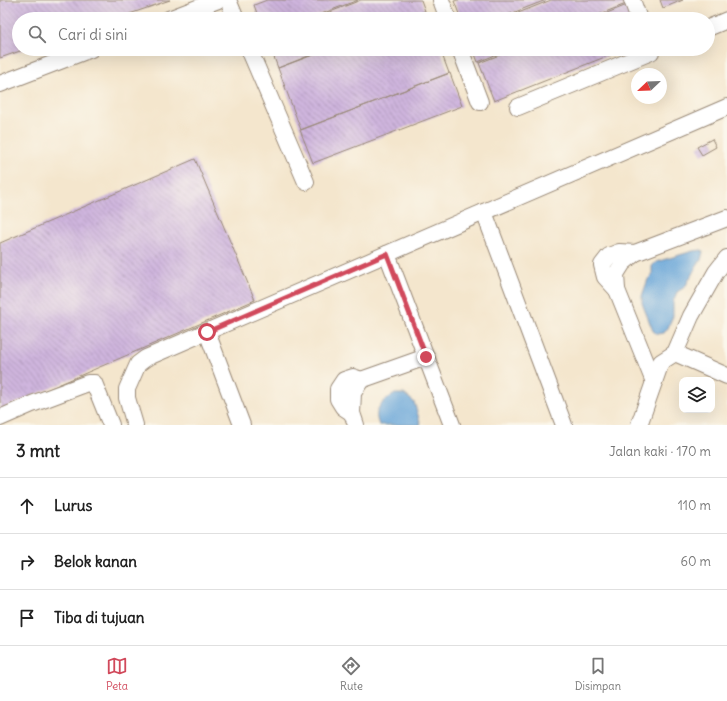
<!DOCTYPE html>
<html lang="id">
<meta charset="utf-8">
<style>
:root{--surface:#fff;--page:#f6f6f6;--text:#222;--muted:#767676;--line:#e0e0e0;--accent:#d1495b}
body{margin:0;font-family:Delius,sans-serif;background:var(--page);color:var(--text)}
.controls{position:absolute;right:12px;bottom:12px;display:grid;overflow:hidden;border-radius:8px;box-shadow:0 4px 16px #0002}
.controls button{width:36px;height:36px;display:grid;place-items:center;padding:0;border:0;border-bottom:1px solid var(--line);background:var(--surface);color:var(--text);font:20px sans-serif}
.compass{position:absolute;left:631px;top:68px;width:36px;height:36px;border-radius:50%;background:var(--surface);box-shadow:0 4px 16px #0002;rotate:247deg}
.stop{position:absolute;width:12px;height:12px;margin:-9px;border:3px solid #d1495b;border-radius:50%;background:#fff}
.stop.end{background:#d1495b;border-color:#fff;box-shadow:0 1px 4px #0008}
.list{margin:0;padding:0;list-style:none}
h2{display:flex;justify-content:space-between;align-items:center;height:52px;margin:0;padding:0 16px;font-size:17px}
h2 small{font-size:13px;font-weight:400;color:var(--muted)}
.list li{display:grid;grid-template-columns:26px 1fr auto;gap:12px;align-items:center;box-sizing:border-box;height:56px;padding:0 16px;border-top:1px solid var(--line)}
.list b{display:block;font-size:15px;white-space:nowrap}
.list em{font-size:13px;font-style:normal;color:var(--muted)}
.icon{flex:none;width:22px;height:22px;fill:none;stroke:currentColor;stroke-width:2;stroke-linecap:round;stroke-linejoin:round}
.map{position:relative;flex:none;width:727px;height:425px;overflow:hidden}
.search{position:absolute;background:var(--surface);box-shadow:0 4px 16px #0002;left:12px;right:12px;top:12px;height:44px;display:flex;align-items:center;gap:10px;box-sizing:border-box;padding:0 14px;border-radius:22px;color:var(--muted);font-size:15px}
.sheet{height:220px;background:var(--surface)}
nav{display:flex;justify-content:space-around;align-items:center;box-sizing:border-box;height:56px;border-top:1px solid var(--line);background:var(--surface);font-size:11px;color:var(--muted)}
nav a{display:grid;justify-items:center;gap:2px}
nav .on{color:var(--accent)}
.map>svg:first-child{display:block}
.water{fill:#66a4d8;stroke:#50677b}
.building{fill:url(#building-back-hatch)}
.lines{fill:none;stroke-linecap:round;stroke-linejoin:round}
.minor-casing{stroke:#988876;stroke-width:18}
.minor{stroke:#fff;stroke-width:16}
.route{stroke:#d1495b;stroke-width:5}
</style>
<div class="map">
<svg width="727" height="425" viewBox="0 0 727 425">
<defs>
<pattern id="building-back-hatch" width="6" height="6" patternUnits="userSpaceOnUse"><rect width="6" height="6" fill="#cfb5de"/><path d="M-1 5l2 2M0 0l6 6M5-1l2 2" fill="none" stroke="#a993b3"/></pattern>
</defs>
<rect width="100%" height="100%" fill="#fbf7ec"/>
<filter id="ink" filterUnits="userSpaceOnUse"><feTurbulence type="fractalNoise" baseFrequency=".025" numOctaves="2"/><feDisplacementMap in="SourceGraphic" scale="8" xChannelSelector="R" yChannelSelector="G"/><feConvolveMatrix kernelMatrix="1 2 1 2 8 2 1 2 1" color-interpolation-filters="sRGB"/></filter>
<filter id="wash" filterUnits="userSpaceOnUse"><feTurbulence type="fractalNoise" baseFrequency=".012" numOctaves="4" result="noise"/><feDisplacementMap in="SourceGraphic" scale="16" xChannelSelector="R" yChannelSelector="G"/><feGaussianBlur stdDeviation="0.9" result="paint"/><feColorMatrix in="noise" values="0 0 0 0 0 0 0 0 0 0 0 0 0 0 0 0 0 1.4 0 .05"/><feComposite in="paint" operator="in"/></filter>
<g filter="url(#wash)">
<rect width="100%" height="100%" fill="#f4e6cd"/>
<g class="water">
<polygon points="702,250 703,252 701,260 697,265 685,287 677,292 673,302 673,316 668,328 664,333 657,334 653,331 642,303 642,296 648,279 652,275 652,266 656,262 693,251"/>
<path d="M395,394H404L414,402L421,425H379C372,409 382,402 395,394Z"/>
</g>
<g id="blocks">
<g class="building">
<polygon points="0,0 170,0 115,19 19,19 19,49 26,49 0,58"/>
<polygon points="267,0 358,0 308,19 259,19 254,5"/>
<polygon points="361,0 421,0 425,11 405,19 312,19"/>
<polygon points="458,0 546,0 497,19 461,19 454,1"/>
<polygon points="551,0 624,0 626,4 587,19 503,19"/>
<polygon points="660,0 683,0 663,8"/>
<polygon points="627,5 632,19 592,19"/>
<polygon points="426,12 429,19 407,19"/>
<polygon points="271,49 326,49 278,68"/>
<polygon points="329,49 440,49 449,73 301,130 278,68"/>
<polygon points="473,49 510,49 478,62"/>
<polygon points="515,49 625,49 494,101 479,63"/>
<polygon points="450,73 462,106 313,163 300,130"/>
<polygon points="712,139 716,147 702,155 697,147"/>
<polygon points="195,159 255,300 0,410 0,243"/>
</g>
</g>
</g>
<g filter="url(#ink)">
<use href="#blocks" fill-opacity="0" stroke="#988876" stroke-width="1"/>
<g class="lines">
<g class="minor-casing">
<g id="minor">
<polyline points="228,0 236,19"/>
<polyline points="441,0 448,19"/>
<polyline points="632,0 639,19"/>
<polyline points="169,19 218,0"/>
<polyline points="708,28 727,20"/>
<polyline points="249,49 306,182"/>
<polyline points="460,49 480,102"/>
<polyline points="0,84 91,49"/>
<polyline points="518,107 651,52"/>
<polyline points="484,212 564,425"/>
<polyline points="387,254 452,425"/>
<polyline points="617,290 605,277 602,265 609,256 619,252 635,253"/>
<polyline points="207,332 242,425"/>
<polyline points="675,353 727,376"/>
<polyline points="654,382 617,290 616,274 623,263 635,253 727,218"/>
<polyline points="352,413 343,407 338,399 338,389 344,380 353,377 361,380"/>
<polyline points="0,418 32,404 88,383 94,383 111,425"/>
<polyline points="135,425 127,398 127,389 138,364 146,358 727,107"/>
<polyline points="356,425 352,413 353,393 361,380 426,357"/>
<polyline points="639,425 661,362 675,353 691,316 716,272 727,258"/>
</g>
</g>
<use href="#minor" class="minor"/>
</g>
</g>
<g class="lines" filter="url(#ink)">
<polyline class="route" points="207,332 387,254 426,357"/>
</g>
</svg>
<div class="controls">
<button><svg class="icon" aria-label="layers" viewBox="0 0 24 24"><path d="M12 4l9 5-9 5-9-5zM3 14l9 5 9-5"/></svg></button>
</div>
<svg class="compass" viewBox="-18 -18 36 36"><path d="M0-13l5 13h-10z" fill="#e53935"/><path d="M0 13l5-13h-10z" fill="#767676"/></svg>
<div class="stop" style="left:207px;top:332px"></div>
<div class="stop end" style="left:426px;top:357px"></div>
<div class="search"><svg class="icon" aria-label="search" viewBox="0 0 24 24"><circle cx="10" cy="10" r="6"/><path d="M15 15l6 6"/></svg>Cari di sini</div>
</div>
<section class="sheet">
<h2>3 mnt<small>Jalan kaki · 170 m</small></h2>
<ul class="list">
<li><svg class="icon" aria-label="ahead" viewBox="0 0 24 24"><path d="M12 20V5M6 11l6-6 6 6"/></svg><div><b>Lurus</b></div><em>110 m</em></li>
<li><svg class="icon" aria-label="right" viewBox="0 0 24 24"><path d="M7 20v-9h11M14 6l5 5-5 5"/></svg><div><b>Belok kanan</b></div><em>60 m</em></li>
<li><svg class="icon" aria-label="arrive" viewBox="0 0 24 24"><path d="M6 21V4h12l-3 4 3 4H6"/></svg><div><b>Tiba di tujuan</b></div></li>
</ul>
</section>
<nav>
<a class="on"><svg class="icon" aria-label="map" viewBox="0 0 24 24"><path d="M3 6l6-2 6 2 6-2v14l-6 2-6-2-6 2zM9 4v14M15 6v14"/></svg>Peta</a>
<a><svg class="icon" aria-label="directions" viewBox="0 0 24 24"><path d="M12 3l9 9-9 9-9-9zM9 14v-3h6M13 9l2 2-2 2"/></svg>Rute</a>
<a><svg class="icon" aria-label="saved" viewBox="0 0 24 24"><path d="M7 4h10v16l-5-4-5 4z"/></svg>Disimpan</a>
</nav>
